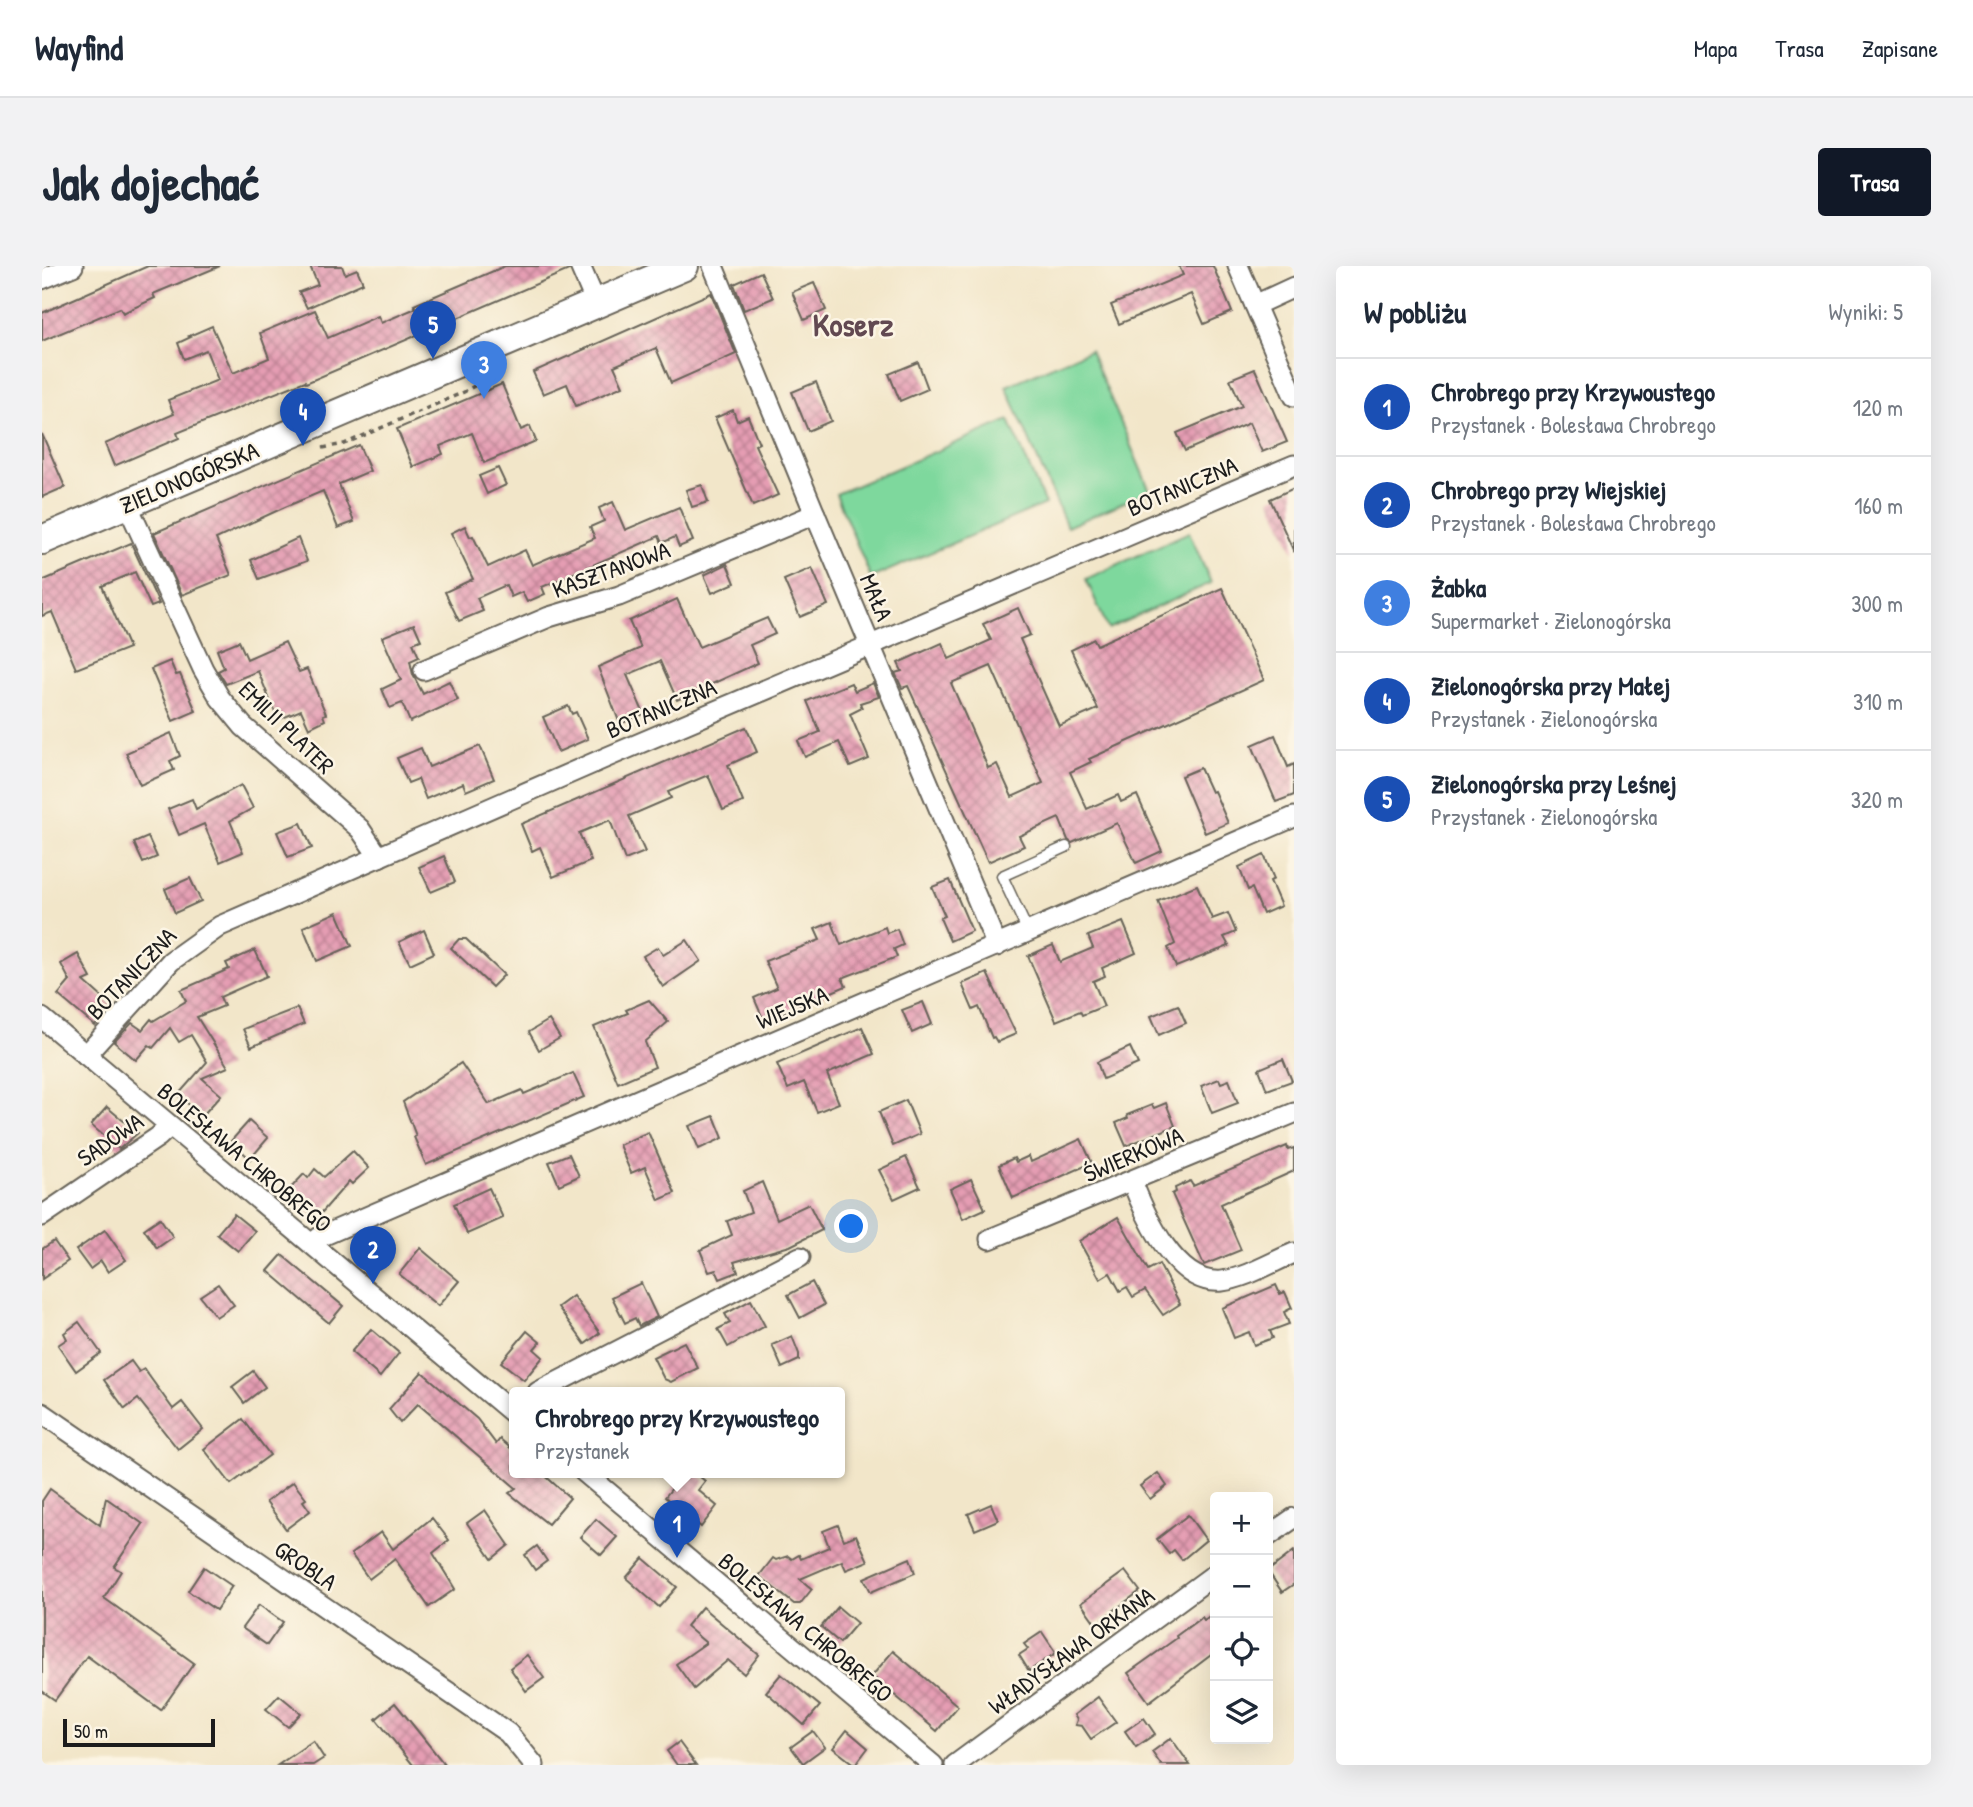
<!DOCTYPE html>
<html lang="pl">
<meta charset="utf-8">
<style>
:root{--surface:#fff;--page:#f2f2f3;--text:#1f2937;--muted:#747a83;--line:#e0e1e3;--accent:#111827}
body{margin:0;font-family:"Patrick Hand",sans-serif;background:var(--page);color:var(--text)}
.controls{position:absolute;right:21px;bottom:21px;display:grid;overflow:hidden;border-radius:7px;box-shadow:0 7px 28px #0002}
.controls button{width:63px;height:63px;display:grid;place-items:center;padding:0;border:0;border-bottom:2px solid var(--line);background:var(--surface);color:var(--text);font:35px sans-serif}
.scale{position:absolute;left:21px;bottom:18px;width:152px;box-sizing:border-box;padding-left:7px;border:4px solid #1c1c1c;border-top:0;font-size:19px;line-height:24px;white-space:nowrap;color:#1c1c1c;-webkit-text-stroke:5px #fcf5e5;paint-order:stroke}
.you{position:absolute;left:810px;top:961px;width:24px;height:24px;margin:-18px;border:5px solid #fff;border-radius:50%;background:#1a73e8;box-shadow:0 0 0 10px #1a73e833}
.badge{display:grid;place-items:center;width:46px;height:46px;border-radius:50%;background:var(--accent);color:#fff;font-size:23px;font-weight:700}
.pin{position:absolute;translate:-50% -58px;filter:drop-shadow(0 2px 4px #0008)}
.pin::after{content:'';position:absolute;top:37px;width:24px;height:21px;background:inherit;clip-path:polygon(0 0,100% 0,50% 100%)}
.popup{position:absolute;left:467px;top:1121px;width:336px;height:91px;box-sizing:border-box;display:grid;place-content:center;border-radius:7px;background:var(--surface);filter:drop-shadow(0 2px 5px #0005);font-size:23px;white-space:nowrap;color:var(--muted)}
.popup b{font-size:26px;color:var(--text)}
.popup::after{content:'';position:absolute;left:50%;top:100%;margin-left:-14px;border:14px solid transparent;border-top-color:var(--surface)}
.list{margin:0;padding:0;list-style:none}
h2{display:flex;justify-content:space-between;align-items:center;height:91px;margin:0;padding:0 28px;font-size:30px}
h2 small{font-size:23px;font-weight:400;color:var(--muted)}
.list li{display:grid;grid-template-columns:46px 1fr auto;gap:21px;align-items:center;box-sizing:border-box;height:98px;padding:0 28px;border-top:2px solid var(--line)}
.list b{display:block;font-size:26px;white-space:nowrap}
.list p{margin:0;font-size:23px;white-space:nowrap;color:var(--muted)}
.list em{font-size:23px;font-style:normal;color:var(--muted)}
.icon{flex:none;width:38px;height:38px;fill:none;stroke:currentColor;stroke-width:2;stroke-linecap:round;stroke-linejoin:round}
.map{position:relative;flex:none;width:1252px;height:1499px;overflow:hidden;border-radius:7px}
header{display:flex;align-items:center;gap:42px;box-sizing:border-box;height:98px;padding:0 35px;background:var(--surface);border-bottom:2px solid var(--line)}
header strong{font-size:33px}
nav{display:flex;gap:38px;margin-inline-start:auto;font-size:24px}
.intro{display:flex;align-items:center;justify-content:space-between;box-sizing:border-box;height:168px;padding:0 42px}
h1{margin:0;font-size:49px}
.button{padding:18px 32px;border-radius:7px;background:var(--accent);color:#fff;font-size:24px;font-weight:700}
main{display:flex;gap:42px;padding:0 42px}
aside{flex:1;background:var(--surface);border-radius:7px;box-shadow:0 7px 28px #0002}
.map>svg:first-child{display:block}
.pitch{fill:#7ed89d;stroke:#4d7a5c;stroke-width:2}
.building{fill:url(#building-cross-hatch);fill-rule:evenodd}
.lines{fill:none;stroke-linecap:round;stroke-linejoin:round}
.lane-casing{stroke:#676359;stroke-width:13}
.street-casing{stroke:#676359;stroke-width:23}
.secondary-casing{stroke:#676359;stroke-width:32}
.path{stroke:#676359;stroke-width:3.5;stroke-dasharray:5 5;stroke-linecap:butt}
.lane{stroke:#fff;stroke-width:10}
.street{stroke:#fff;stroke-width:19}
.secondary{stroke:#fff;stroke-width:28}
.labels{text-anchor:middle;dominant-baseline:central;stroke-width:5;stroke-linejoin:round;paint-order:stroke}
.street-label{font-size:24px;fill:#1c1c1c;stroke:#fcf5e5}
.district-label{font-size:32px;font-weight:bold;fill:#624951;stroke:#fcf5e5}
</style>
<header>
<strong>Wayfind</strong>
<nav><a>Mapa</a><a>Trasa</a><a>Zapisane</a></nav>
</header>
<div class="intro"><h1>Jak dojechać</h1><a class="button">Trasa</a></div>
<main>
<div class="map">
<svg width="1252" height="1499" viewBox="0 0 1252 1499">
<defs>
<pattern id="building-cross-hatch" width="8" height="8" patternUnits="userSpaceOnUse" patternTransform="scale(1.75)"><rect width="8" height="8" fill="#e59db3"/><path d="M0 0l8 8M0 8l8-8" fill="none" stroke="#b97f91"/></pattern>
</defs>
<rect width="100%" height="100%" fill="#fcf5e5"/>
<filter id="ink" filterUnits="userSpaceOnUse"><feTurbulence type="fractalNoise" baseFrequency=".0143" numOctaves="2"/><feDisplacementMap in="SourceGraphic" scale="14" xChannelSelector="R" yChannelSelector="G"/><feConvolveMatrix kernelMatrix="1 2 1 2 8 2 1 2 1" color-interpolation-filters="sRGB"/></filter>
<filter id="wash" filterUnits="userSpaceOnUse"><feTurbulence type="fractalNoise" baseFrequency=".00686" numOctaves="4" result="noise"/><feDisplacementMap in="SourceGraphic" scale="28" xChannelSelector="R" yChannelSelector="G"/><feGaussianBlur stdDeviation="1.57" result="paint"/><feColorMatrix in="noise" values="0 0 0 0 0 0 0 0 0 0 0 0 0 0 0 0 0 1.4 0 .05"/><feComposite in="paint" operator="in"/></filter>
<g filter="url(#wash)">
<rect width="100%" height="100%" fill="#f2e6c9"/>
<g class="pitch">
<polygon points="1048,84 1108,225 1025,261 964,120"/>
<polygon points="967,154 1003,238 829,312 794,228"/>
<polygon points="1147,266 1169,317 1066,363 1044,313"/>
</g>
<g id="blocks">
<g class="building">
<polygon points="106,0 178,0 111,28 113,32 81,47 78,42 0,75 0,47"/>
<polygon points="268,0 300,0 303,8 315,3 321,17 265,42 257,26 276,19"/>
<polygon points="463,0 526,0 527,4 264,117 263,115 135,167 137,172 72,200 63,178 132,148 126,134 176,114 164,84 142,93 136,77 149,71 147,70 170,60 191,107 227,92 218,67 273,44 286,72 336,50 339,57 374,42 372,39"/>
<polygon points="1137,0 1171,0 1190,46 1162,58 1149,28 1077,58 1069,39 1141,9"/>
<polygon points="719,6 731,32 702,44 692,18"/>
<polygon points="772,17 784,44 762,54 750,26"/>
<polygon points="669,27 694,88 629,117 614,82 572,100 581,120 534,140 525,118 501,128 491,106"/>
<polygon points="876,96 886,123 858,135 847,108"/>
<polygon points="1213,103 1245,176 1220,186 1207,157 1143,185 1135,167 1200,140 1188,113"/>
<polygon points="774,116 789,155 766,165 750,126"/>
<polygon points="460,118 479,164 488,160 494,175 442,197 430,167 398,180 401,188 371,201 355,163"/>
<polygon points="691,144 695,155 706,150 717,177 713,179 736,229 711,240 673,152"/>
<polygon points="0,168 23,221 0,231"/>
<polygon points="317,179 328,205 297,218 312,256 296,262 281,225 243,241 174,273 189,309 140,329 112,267"/>
<polygon points="456,202 464,219 445,228 437,210"/>
<polygon points="660,219 666,236 650,241 644,224"/>
<polygon points="1252,222 1252,286 1228,233"/>
<polygon points="571,236 583,264 637,241 651,275 637,281 633,271 620,277 617,270 500,321 503,328 485,336 480,326 469,331 464,319 435,332 441,345 417,355 403,326 431,313 409,267 423,260 428,271 431,270 446,301 483,284 490,299 553,272 548,261 562,255 557,242"/>
<polygon points="256,272 265,295 217,313 209,294"/>
<polygon points="89,277 117,338 109,341 93,306 60,320 87,382 34,403 10,346 0,350 0,315"/>
<polygon points="685,298 693,317 670,327 662,309"/>
<polygon points="770,302 786,339 758,351 742,314"/>
<path d="M1180,322L1222,414L1047,493L1049,496L1028,506L1045,543L1076,529L1079,536L1095,529L1120,585L1094,597L1075,557L1030,577L1026,574L1017,552L977,570L982,580L946,596L866,420L860,422L853,407L860,405L856,397L900,377L907,393L949,374L941,358L976,342L988,369L978,373L1017,460L1056,443L1029,384L1052,373L1055,379ZM949,400L1001,517L970,531L955,498L946,502L909,417Z"/>
<polygon points="635,333 657,381 725,352 733,368 708,379 716,397 635,434 618,395 585,409 602,448 578,458 556,401 599,382 587,355"/>
<polygon points="372,358 379,374 371,377 377,391 368,395 371,409 381,428 407,415 416,434 368,456 360,437 348,442 340,423 359,414 340,371"/>
<polygon points="197,375 205,393 243,376 257,406 265,403 284,448 281,449 283,454 267,462 259,444 236,454 216,405 184,418 176,405 182,402 175,384"/>
<polygon points="128,395 134,409 138,408 154,445 131,455 109,403"/>
<polygon points="809,417 813,425 831,417 837,431 818,437 820,442 808,448 827,493 808,501 797,476 763,491 756,475 778,466 765,435"/>
<polygon points="526,440 530,448 534,446 546,473 516,486 501,451"/>
<polygon points="704,461 715,486 686,499 701,536 681,544 666,509 626,526 629,532 587,550 603,586 583,594 568,554 537,567 549,595 511,611 498,581 490,585 479,558"/>
<polygon points="129,467 138,490 128,495 132,504 98,519 84,487"/>
<polygon points="1233,469 1246,501 1252,498 1252,529 1234,536 1210,479"/>
<polygon points="438,480 452,513 424,525 421,517 384,533 376,513 366,517 355,492 379,482 387,501"/>
<polygon points="1158,502 1169,526 1172,525 1186,557 1163,567 1139,510"/>
<polygon points="199,519 211,542 188,555 201,586 178,596 162,558 137,569 126,543 150,533 154,543"/>
<polygon points="259,557 270,582 246,591 235,566"/>
<polygon points="106,571 115,591 101,597 92,577"/>
<polygon points="1222,589 1232,613 1228,615 1239,640 1221,648 1210,622 1206,624 1197,601"/>
<polygon points="402,590 413,616 389,626 377,601"/>
<polygon points="148,612 159,635 133,647 123,623"/>
<polygon points="908,614 930,665 908,675 898,652 903,650 890,621"/>
<polygon points="1155,619 1170,653 1186,647 1194,666 1182,671 1187,680 1134,701 1126,682 1133,678 1116,635"/>
<polygon points="295,646 310,680 275,695 261,661"/>
<polygon points="790,656 799,679 843,661 845,667 855,663 861,679 852,683 855,691 800,712 804,720 722,755 712,732 735,722 723,695 778,674 773,663"/>
<polygon points="1081,656 1094,687 1060,702 1063,710 1051,715 1062,740 1040,749 1038,745 1014,755 986,690 1011,679 1018,696 1051,682 1046,670"/>
<polygon points="382,664 392,687 368,698 357,676"/>
<polygon points="417,673 424,673 462,709 450,721 409,682"/>
<polygon points="645,674 659,695 621,721 601,690 616,681 621,689"/>
<polygon points="213,684 225,710 178,731 182,740 155,751 186,801 160,812 179,829 160,850 136,829 165,796 149,769 137,776 128,762 111,782 107,779 94,794 72,776 90,757 100,764 109,753 111,755 144,735 139,724 187,703 184,697"/>
<polygon points="36,688 49,712 42,715 71,741 53,760 16,729 28,715 19,698"/>
<polygon points="945,707 974,768 955,776 952,771 950,772 937,741 931,744 920,718"/>
<polygon points="607,734 626,756 603,776 613,801 576,817 552,761 586,747 584,744"/>
<polygon points="881,736 890,758 870,767 860,744"/>
<polygon points="1136,739 1144,757 1117,769 1109,750"/>
<polygon points="255,742 262,758 209,781 201,763"/>
<polygon points="507,754 518,772 497,784 487,766"/>
<polygon points="820,761 832,788 785,808 797,837 775,846 762,816 746,823 735,798"/>
<polygon points="1088,781 1096,798 1061,813 1055,796"/>
<polygon points="1241,793 1250,815 1225,824 1217,803"/>
<polygon points="419,797 447,838 480,824 482,828 531,807 542,831 384,899 372,871 374,870 361,836"/>
<polygon points="1177,813 1179,817 1187,814 1196,837 1170,847 1159,820"/>
<polygon points="864,834 878,868 851,880 837,846"/>
<polygon points="1124,837 1133,860 1084,880 1074,857 1086,852 1085,849 1110,839 1112,842"/>
<polygon points="65,841 96,867 77,883 49,859"/>
<polygon points="672,850 681,872 657,883 647,860"/>
<polygon points="207,855 226,872 208,893 189,875"/>
<polygon points="606,866 633,927 617,934 603,901 589,907 577,879"/>
<polygon points="1039,873 1050,897 971,932 957,899 972,892 974,896 987,890 989,896"/>
<polygon points="1245,880 1246,884 1252,882 1252,905 1179,938 1199,984 1162,999 1130,928 1134,926 1133,922 1148,915 1151,920"/>
<polygon points="311,885 327,902 310,918 307,915 275,952 245,926 262,908 266,912 273,903 282,911"/>
<polygon points="527,888 537,910 517,919 507,896"/>
<polygon points="864,891 878,921 852,933 837,904"/>
<polygon points="929,913 943,943 921,953 908,923"/>
<polygon points="720,916 735,953 767,938 780,964 748,980 692,996 696,1006 678,1013 674,1004 667,1006 658,984 690,969 685,955 709,946 701,925"/>
<polygon points="447,922 461,952 425,968 412,938"/>
<polygon points="192,948 213,965 196,985 175,968"/>
<polygon points="1076,951 1106,1004 1117,998 1138,1038 1121,1049 1103,1024 1091,1031 1085,1021 1078,1025 1068,1007 1058,1013 1037,975"/>
<polygon points="118,952 131,971 115,982 102,963"/>
<polygon points="63,964 84,994 66,1006 59,995 48,1003 34,984"/>
<polygon points="12,975 26,995 0,1013 0,983"/>
<polygon points="378,982 417,1015 396,1040 357,1008"/>
<polygon points="240,989 301,1040 287,1057 226,1005"/>
<polygon points="770,1016 782,1039 758,1052 746,1029"/>
<polygon points="599,1017 615,1051 597,1060 593,1052 583,1057 570,1031"/>
<polygon points="176,1018 192,1039 174,1051 158,1030"/>
<polygon points="1234,1019 1238,1028 1243,1026 1250,1042 1242,1046 1247,1058 1228,1065 1231,1072 1212,1079 1207,1066 1192,1072 1180,1042"/>
<polygon points="531,1030 558,1067 543,1078 516,1041"/>
<polygon points="709,1034 723,1060 686,1081 676,1063 688,1057 683,1048"/>
<polygon points="37,1056 59,1087 34,1105 16,1079 25,1073 22,1067"/>
<polygon points="329,1063 357,1087 338,1111 309,1086"/>
<polygon points="485,1065 498,1076 492,1083 501,1091 482,1114 459,1096"/>
<polygon points="750,1070 757,1088 757,1094 740,1102 730,1079"/>
<polygon points="642,1076 656,1102 629,1116 622,1113 611,1091"/>
<polygon points="89,1095 97,1106 102,1103 131,1143 140,1136 161,1163 136,1183 96,1133 83,1143 62,1114"/>
<polygon points="211,1105 223,1121 202,1137 190,1121"/>
<polygon points="380,1106 435,1153 454,1178 458,1173 472,1185 472,1206 499,1206 528,1232 506,1258 467,1227 474,1222 376,1138 358,1157 347,1143"/>
<polygon points="201,1153 228,1189 189,1218 162,1183"/>
<polygon points="643,1206 652,1206 663,1215 656,1224 675,1240 659,1261 623,1231"/>
<polygon points="1116,1207 1125,1220 1108,1233 1098,1220"/>
<polygon points="251,1216 264,1233 261,1235 268,1245 244,1263 224,1236"/>
<polygon points="8,1223 58,1259 64,1232 101,1258 72,1301 79,1305 62,1332 152,1397 119,1444 45,1390 13,1434 0,1425 0,1235"/>
<polygon points="949,1238 956,1254 933,1264 926,1248"/>
<polygon points="443,1244 467,1279 450,1293 425,1257"/>
<polygon points="1146,1249 1164,1274 1140,1294 1132,1284 1127,1288 1115,1273"/>
<polygon points="390,1252 407,1274 391,1287 413,1323 387,1341 353,1293 327,1313 309,1288 339,1266 351,1283"/>
<polygon points="554,1253 575,1271 559,1289 538,1271"/>
<polygon points="796,1259 802,1274 814,1269 826,1295 804,1304 800,1295 758,1313 770,1323 758,1338 752,1338 717,1310 731,1292 734,1294 746,1290 750,1293 757,1289 759,1293 787,1281 781,1265"/>
<polygon points="495,1280 505,1295 493,1304 483,1289"/>
<polygon points="1252,1285 1252,1318 1240,1326 1226,1305"/>
<polygon points="601,1292 635,1321 617,1341 584,1312"/>
<polygon points="868,1292 873,1307 829,1326 822,1312"/>
<polygon points="162,1301 190,1320 174,1344 146,1325"/>
<polygon points="1083,1305 1098,1325 1054,1358 1039,1337"/>
<polygon points="217,1339 241,1356 225,1379 200,1362"/>
<polygon points="660,1341 717,1389 702,1408 686,1394 652,1423 634,1398 664,1377 644,1360"/>
<polygon points="796,1341 815,1357 798,1377 779,1361"/>
<polygon points="1173,1346 1173,1386 1107,1436 1086,1407 1135,1372 1134,1370 1160,1351 1162,1354"/>
<polygon points="1000,1366 1014,1387 987,1405 977,1389 986,1383 982,1378"/>
<polygon points="851,1385 916,1440 895,1465 830,1410"/>
<polygon points="485,1389 502,1412 484,1425 468,1402"/>
<polygon points="739,1408 778,1440 762,1459 724,1426"/>
<polygon points="237,1429 259,1447 246,1461 224,1443"/>
<polygon points="1056,1431 1074,1456 1049,1473 1040,1460 1033,1459 1035,1454 1032,1449"/>
<polygon points="353,1437 362,1448 403,1499 371,1499 334,1453"/>
<polygon points="1102,1452 1113,1468 1094,1481 1083,1465"/>
<polygon points="805,1464 826,1482 813,1499 791,1482"/>
<polygon points="771,1465 783,1481 761,1497 749,1481"/>
<polygon points="1129,1472 1148,1499 1119,1499 1110,1486"/>
<polygon points="271,1475 282,1492 271,1499 236,1499"/>
<polygon points="637,1476 654,1499 635,1499 625,1485"/>
</g>
</g>
</g>
<g filter="url(#ink)">
<use href="#blocks" fill-opacity="0" stroke="#676359" stroke-width="2"/>
<g class="lines">
<g class="lane-casing">
<polyline id="lane" points="986,666 960,610 1024,581"/>
</g>
<g class="street-casing">
<g id="street">
<polyline points="538,0 554,37"/>
<polyline points="671,0 773,248 955,680"/>
<polyline points="1196,0 1252,130"/>
<polyline points="0,13 31,0"/>
<polyline points="1213,39 1252,21"/>
<polyline points="85,238 161,403 178,432 201,460 318,563 337,591"/>
<polyline points="382,404 507,351 577,330 773,248"/>
<polyline points="0,752 472,1148"/>
<polyline points="44,789 129,695 178,660 563,492 1252,199"/>
<path d="M1090,915C1103,949 1134,1020 1180,1015C1204,1012 1230,996 1252,987"/>
<polyline points="0,950 116,871 128,860"/>
<polyline points="948,973 1252,847"/>
<polyline points="270,978 278,971 1252,551"/>
<polyline points="496,1126 758,991"/>
<polyline points="0,1147 466,1467 492,1499"/>
<polyline points="542,1206 891,1499"/>
<polyline points="1226,1270 1252,1252"/>
<polyline points="913,1499 1173,1308"/>
</g>
</g>
<g class="secondary-casing">
<polyline id="secondary" points="0,274 642,0"/>
</g>
<polyline class="path" points="281,182 302,178 422,126 444,113"/>
<use href="#lane" class="lane"/>
<use href="#street" class="street"/>
<use href="#secondary" class="secondary"/>
</g>
</g>
<g class="labels">
<g class="street-label">
<text transform="translate(147 211) rotate(-23)">ZIELONOGÓRSKA</text>
<text transform="translate(1140 220) rotate(-23)">BOTANICZNA</text>
<text transform="translate(569 303) rotate(-20)">KASZTANOWA</text>
<text transform="translate(835 331) rotate(67)">MAŁA</text>
<text transform="translate(619 442) rotate(-23)">BOTANICZNA</text>
<text transform="translate(245 461) rotate(44)">EMILII PLATER</text>
<text transform="translate(89 707) rotate(-46)">BOTANICZNA</text>
<text transform="translate(750 741) rotate(-23)">WIEJSKA</text>
<text transform="translate(68 873) rotate(-35)">SADOWA</text>
<text transform="translate(1091 888) rotate(-23)">ŚWIERKOWA</text>
<text transform="translate(203 891) rotate(40)">BOLESŁAWA CHROBREGO</text>
<text transform="translate(264 1299) rotate(34)">GROBLA</text>
<text transform="translate(764 1361) rotate(40)">BOLESŁAWA CHROBREGO</text>
<text transform="translate(1029 1384) rotate(-36)">WŁADYSŁAWA ORKANA</text>
</g>
<g class="district-label">
<text x="811" y="58">Koserz</text>
</g>
</g>
</svg>
<div class="controls">
<button>+</button>
<button>−</button>
<button><svg class="icon" aria-label="locate" viewBox="0 0 24 24"><circle cx="12" cy="12" r="6"/><path d="M12 2v4M12 18v4M2 12h4M18 12h4"/></svg></button>
<button><svg class="icon" aria-label="layers" viewBox="0 0 24 24"><path d="M12 4l9 5-9 5-9-5zM3 14l9 5 9-5"/></svg></button>
</div>
<div class="scale">50 m</div>
<div class="you"></div>
<div class="pin badge" style="left:635px;top:1292px;background:#1a4fb4">1</div>
<div class="popup"><b>Chrobrego przy Krzywoustego</b>Przystanek</div>
<div class="pin badge" style="left:331px;top:1018px;background:#1a4fb4">2</div>
<div class="pin badge" style="left:442px;top:133px;background:#3f7fe0">3</div>
<div class="pin badge" style="left:261px;top:180px;background:#1a4fb4">4</div>
<div class="pin badge" style="left:391px;top:93px;background:#1a4fb4">5</div>
</div>
<aside>
<h2>W pobliżu<small>Wyniki: 5</small></h2>
<ul class="list">
<li><span class="badge" style="background:#1a4fb4">1</span><div><b>Chrobrego przy Krzywoustego</b><p>Przystanek · Bolesława Chrobrego</p></div><em>120 m</em></li>
<li><span class="badge" style="background:#1a4fb4">2</span><div><b>Chrobrego przy Wiejskiej</b><p>Przystanek · Bolesława Chrobrego</p></div><em>160 m</em></li>
<li><span class="badge" style="background:#3f7fe0">3</span><div><b>Żabka</b><p>Supermarket · Zielonogórska</p></div><em>300 m</em></li>
<li><span class="badge" style="background:#1a4fb4">4</span><div><b>Zielonogórska przy Małej</b><p>Przystanek · Zielonogórska</p></div><em>310 m</em></li>
<li><span class="badge" style="background:#1a4fb4">5</span><div><b>Zielonogórska przy Leśnej</b><p>Przystanek · Zielonogórska</p></div><em>320 m</em></li>
</ul>
</aside>
</main>
